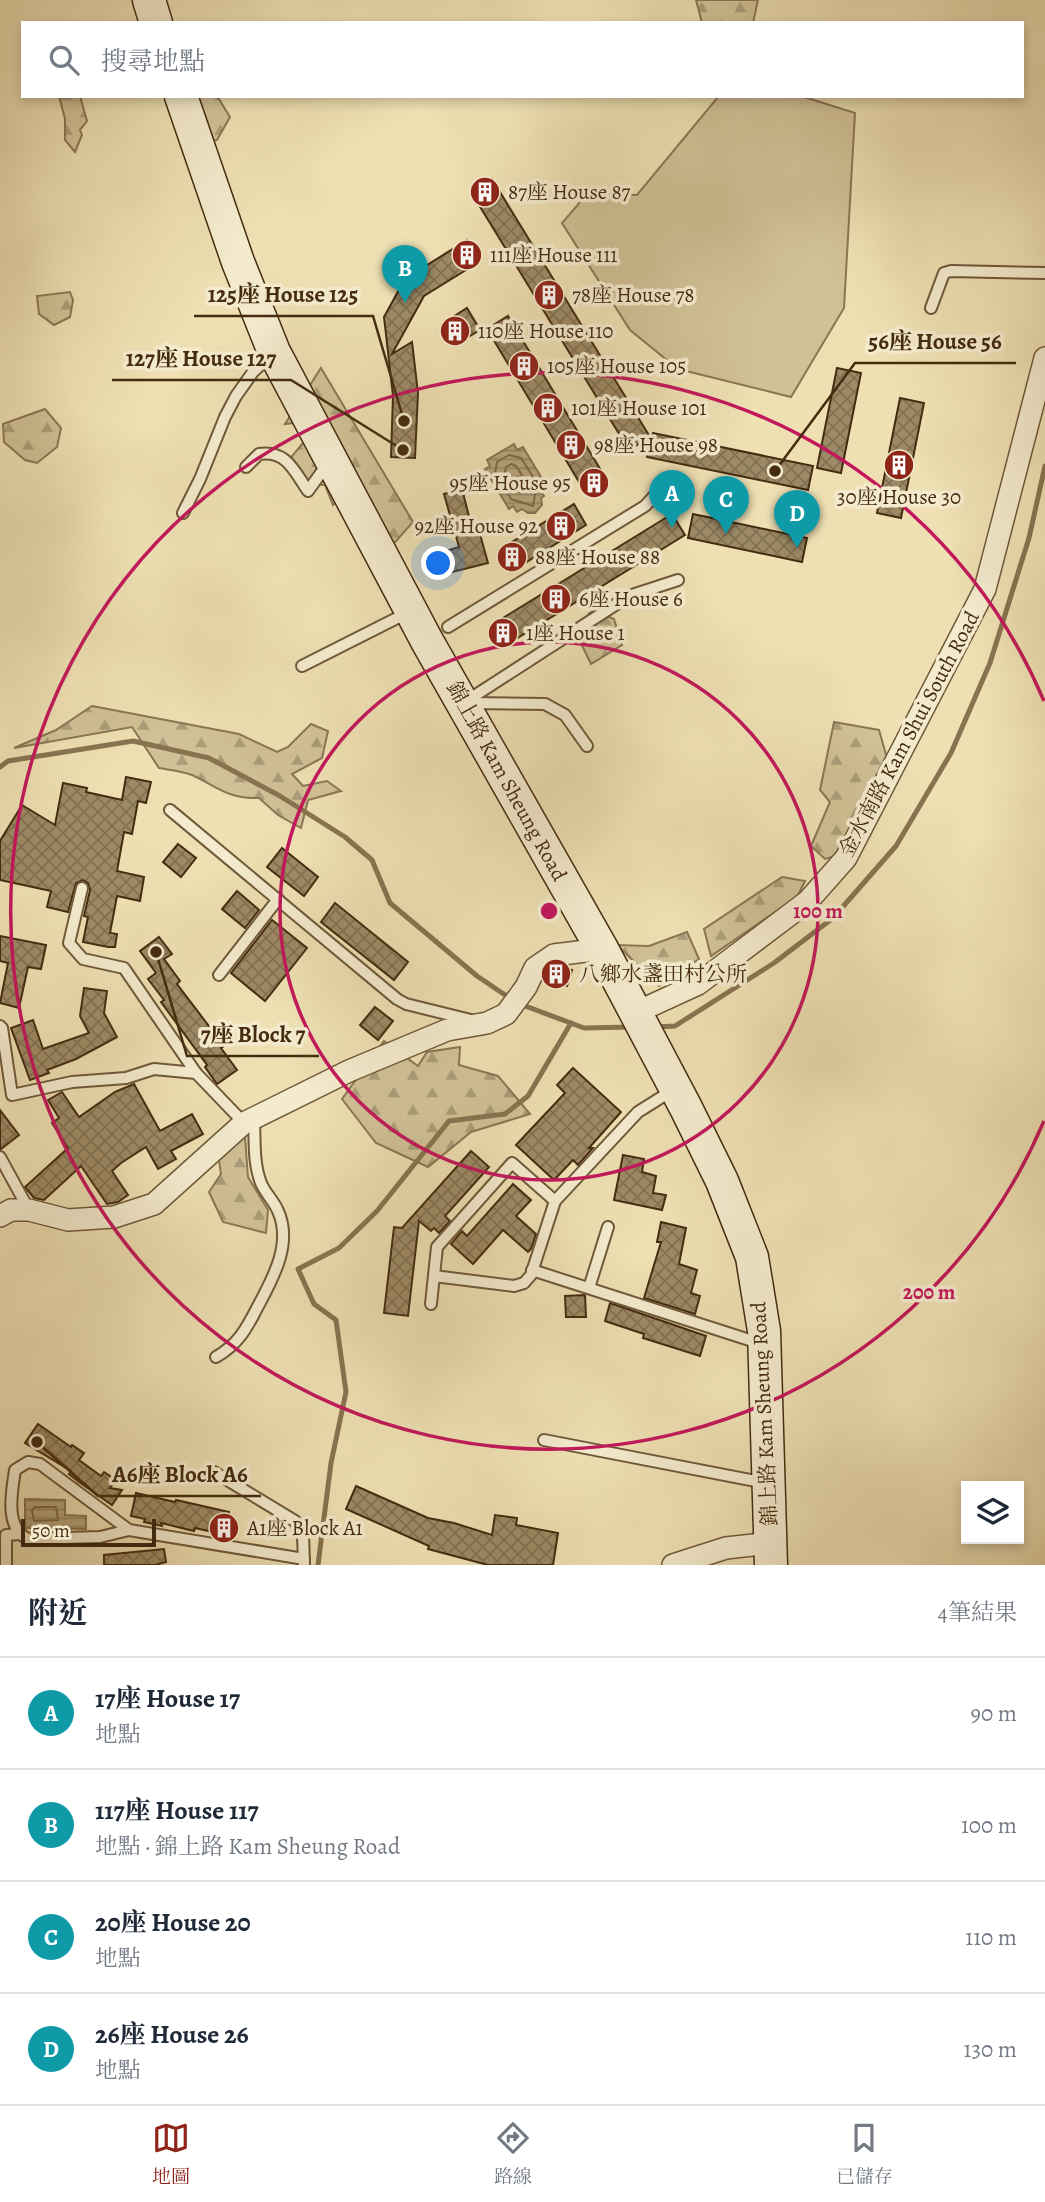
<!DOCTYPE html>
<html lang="zh-TW">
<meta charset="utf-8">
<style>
:root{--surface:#fff;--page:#f6f6f7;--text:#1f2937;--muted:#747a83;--line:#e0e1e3;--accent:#8f2418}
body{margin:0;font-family:Alegreya,"Noto Serif TC",serif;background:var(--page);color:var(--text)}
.controls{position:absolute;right:21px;bottom:21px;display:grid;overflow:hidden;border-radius:0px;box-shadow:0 4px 10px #0003}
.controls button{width:63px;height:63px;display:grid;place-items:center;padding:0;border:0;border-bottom:2px solid var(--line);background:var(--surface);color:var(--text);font:35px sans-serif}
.scale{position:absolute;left:21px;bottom:18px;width:135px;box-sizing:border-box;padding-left:7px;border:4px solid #452c10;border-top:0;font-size:19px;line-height:24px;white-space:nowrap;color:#452c10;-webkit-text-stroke:5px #f4ebce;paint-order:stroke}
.you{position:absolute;left:439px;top:564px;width:24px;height:24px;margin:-18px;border:5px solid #fff;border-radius:50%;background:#1a73e8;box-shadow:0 0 0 10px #1a73e833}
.badge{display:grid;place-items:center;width:46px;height:46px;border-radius:50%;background:var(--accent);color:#fff;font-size:23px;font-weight:700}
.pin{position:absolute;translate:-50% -58px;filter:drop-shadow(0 2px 4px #0008)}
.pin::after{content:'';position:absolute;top:37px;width:24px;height:21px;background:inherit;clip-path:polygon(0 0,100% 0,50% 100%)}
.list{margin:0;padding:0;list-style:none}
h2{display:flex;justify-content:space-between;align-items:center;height:91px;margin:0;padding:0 28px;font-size:30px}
h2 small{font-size:23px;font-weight:400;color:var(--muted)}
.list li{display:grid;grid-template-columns:46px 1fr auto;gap:21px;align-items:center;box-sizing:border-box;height:112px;padding:0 28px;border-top:2px solid var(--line)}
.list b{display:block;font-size:26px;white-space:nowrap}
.list p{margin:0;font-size:23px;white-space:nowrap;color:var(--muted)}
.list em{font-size:23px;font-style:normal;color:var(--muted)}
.icon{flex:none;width:38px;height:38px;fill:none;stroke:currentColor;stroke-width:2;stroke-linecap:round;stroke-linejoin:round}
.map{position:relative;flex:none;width:1045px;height:1565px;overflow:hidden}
.search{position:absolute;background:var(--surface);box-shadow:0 4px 10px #0003;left:21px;right:21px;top:21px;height:77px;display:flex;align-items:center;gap:18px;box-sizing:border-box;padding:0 24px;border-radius:0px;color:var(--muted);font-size:26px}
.sheet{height:539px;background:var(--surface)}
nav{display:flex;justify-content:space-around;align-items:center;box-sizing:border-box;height:98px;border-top:2px solid var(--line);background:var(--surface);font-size:19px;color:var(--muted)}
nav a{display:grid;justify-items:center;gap:4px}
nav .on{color:var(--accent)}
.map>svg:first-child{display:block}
.green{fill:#d1c197;stroke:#8b7654;stroke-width:2}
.forest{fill:url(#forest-firs);stroke:#8b7654;stroke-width:2}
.water{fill:url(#water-rules);stroke:#887351;stroke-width:2}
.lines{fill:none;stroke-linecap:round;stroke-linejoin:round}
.shore{stroke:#7d6846;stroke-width:2}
.stream{stroke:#887351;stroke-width:5}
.building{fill:url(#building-cross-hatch);stroke:#452c10;stroke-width:2}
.service-casing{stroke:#6f5939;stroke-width:14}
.minor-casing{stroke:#6f5939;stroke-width:24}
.secondary-casing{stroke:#452c10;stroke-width:35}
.service{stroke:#f4ebce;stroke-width:10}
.minor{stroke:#f4ebce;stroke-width:21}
.secondary{stroke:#f4ebce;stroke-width:32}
.ring{fill:none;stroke:#c2185b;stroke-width:3.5}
.labels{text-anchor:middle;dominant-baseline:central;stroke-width:7;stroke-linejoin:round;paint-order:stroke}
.poi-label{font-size:21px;fill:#452c10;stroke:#f4ebce;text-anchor:start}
.street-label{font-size:21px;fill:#452c10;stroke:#f4ebce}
.centre{fill:#c2185b;stroke:#f4ebce;stroke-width:3.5}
.ring-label{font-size:21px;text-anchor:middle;font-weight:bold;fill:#c2185b;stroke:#f4ebce;stroke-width:7;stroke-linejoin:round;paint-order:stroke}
.leader{fill:none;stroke:#452c10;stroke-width:2.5}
.callout-dot{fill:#452c10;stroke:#f4ebce;stroke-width:2.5}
.callout-label{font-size:23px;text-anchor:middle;font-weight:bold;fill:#452c10;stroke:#f4ebce;stroke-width:7;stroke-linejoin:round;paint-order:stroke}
</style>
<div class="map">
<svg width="1045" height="1565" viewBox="0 0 1045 1565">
<defs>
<pattern id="forest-firs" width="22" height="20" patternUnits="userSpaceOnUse" patternTransform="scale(1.75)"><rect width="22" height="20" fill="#d1c197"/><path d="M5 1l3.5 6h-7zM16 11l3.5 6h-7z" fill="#ab9d7a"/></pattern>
<pattern id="water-rules" width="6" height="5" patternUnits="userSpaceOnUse" patternTransform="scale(1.75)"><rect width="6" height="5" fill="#b5a37c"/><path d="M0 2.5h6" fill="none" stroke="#958564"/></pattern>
<pattern id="building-cross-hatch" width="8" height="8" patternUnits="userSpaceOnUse" patternTransform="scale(1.75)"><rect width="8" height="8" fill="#9d8a65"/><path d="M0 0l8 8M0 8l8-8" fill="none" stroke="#827152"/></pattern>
</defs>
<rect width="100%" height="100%" fill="#eee0b3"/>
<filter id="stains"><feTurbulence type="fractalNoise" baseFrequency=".00286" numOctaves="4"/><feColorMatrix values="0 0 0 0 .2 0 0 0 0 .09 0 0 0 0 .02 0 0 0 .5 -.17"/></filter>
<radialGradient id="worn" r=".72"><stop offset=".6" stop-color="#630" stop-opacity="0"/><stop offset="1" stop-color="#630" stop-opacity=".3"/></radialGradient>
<polygon class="green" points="801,96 855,113 844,308 791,397 678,369 630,330 562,223 587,194 637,195 718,97"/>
<g class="forest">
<polygon points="696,0 758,0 753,23 702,23"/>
<polygon points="59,96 80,96 87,121 80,130 82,135 75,152 65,140 65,119"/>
<polygon points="189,96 217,96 230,117 217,140 185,148 177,132"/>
<polygon points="70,292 73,300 70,317 54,325 39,314 37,296"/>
<polygon points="321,368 413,522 389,549 355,480 333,505 325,485 305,484 288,461 322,420 285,424"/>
<polygon points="45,409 61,428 57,447 37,463 25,460 4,442 3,424"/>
<polygon points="592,610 614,619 622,645 591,664 575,631"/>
<path d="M92,706L239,734L277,752L288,747L311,724L328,731L322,758L292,774L303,786L327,781L341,791L308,800L301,828L278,815L259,798C228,799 218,787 192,775C182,771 170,770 159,768L132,727L14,748L56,730Z"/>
<polygon points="834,722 879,730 895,786 863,848 825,859 811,846 830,802 820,790"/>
<polygon points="782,877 805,881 797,897 711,956 704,929"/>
<polygon points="687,932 699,959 659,986 617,945 649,946"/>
<polygon points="384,1041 418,1066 427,1052 460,1047 459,1065 498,1076 530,1114 471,1132 428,1167 376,1143 342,1099"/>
<polygon points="245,1137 248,1177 268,1210 266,1233 223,1222 209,1192 221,1174 216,1139"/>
</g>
<g class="water">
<polygon points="514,444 517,450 523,447 547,487 541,491 544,496 541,498 542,505 535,513 528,513 522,509 517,512 513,506 509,509 485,469 490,466 487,460"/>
<polygon points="25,1499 65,1500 65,1515 86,1516 86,1529 25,1528"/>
</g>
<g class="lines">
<g class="shore">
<polygon points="509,455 521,458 537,483 533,506 511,499 495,473 497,462"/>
<polygon points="511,464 516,466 527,483 524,493 516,491 505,472 506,467"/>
<polygon points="35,1507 56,1507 58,1520 34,1521 32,1510"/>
</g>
<g class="stream">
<polyline points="0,767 8,761 133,741 209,758 280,796 345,837 372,860 390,903 477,976 511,999"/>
<polyline points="520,1004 584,1028 631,1027"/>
<polyline points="655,1027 675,1026 774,963 833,918 896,846 951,753 990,663 1029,538 1045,466"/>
<polyline points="318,1565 331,1463 346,1392 336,1320 314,1304 298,1269 339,1248 377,1211 449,1121 505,1114 528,1096 571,1023"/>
</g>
</g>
<g class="building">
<polygon points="492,179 650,437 629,450 471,192"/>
<polygon points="467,240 479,262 424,296 392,354 412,342 418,393 415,458 391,457 393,396 384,317 405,279"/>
<polygon points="467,308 480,330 455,345 442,324"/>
<polygon points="508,316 608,482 587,495 487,329"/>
<polygon points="837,368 861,373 841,473 817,468"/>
<polygon points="900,398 924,403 901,518 877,513"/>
<polygon points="653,433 813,466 808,490 647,457"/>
<polygon points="462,489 472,528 478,527 488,563 452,572 446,551 459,547 444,494"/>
<polygon points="574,504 586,525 512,571 499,550"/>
<polygon points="672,514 685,535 503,647 490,626"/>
<polygon points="693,514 807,538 802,562 688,538"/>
<polygon points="126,777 151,782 146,803 138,801 132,834 124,832 117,871 144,877 140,901 117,896 110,933 117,934 115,947 108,947 83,942 88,917 84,916 90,890 88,883 83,880 76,883 68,912 47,907 51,891 0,880 0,841 22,805 55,825 63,783 87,788 86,792 122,800"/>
<polygon points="178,844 196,858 181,877 163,862"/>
<polygon points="282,848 318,877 304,896 267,867"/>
<polygon points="237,891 259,910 245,928 222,909"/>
<polygon points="335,903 408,962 394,980 321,922"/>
<polygon points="272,920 307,948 265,1001 231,973"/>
<polygon points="0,936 46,945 41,969 28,967 19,1008 0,1003 8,963 0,961"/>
<polygon points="159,937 172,954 164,959 180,981 177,984 224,1046 221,1048 237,1070 217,1084 205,1067 207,1065 161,1002 164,1000 148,979 156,973 140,951"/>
<polygon points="561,967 572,970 567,986 544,979"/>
<polygon points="84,988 107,991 104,1013 117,1037 76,1059 47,1070 49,1073 30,1080 11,1028 33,1020 43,1049 89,1033 80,1016"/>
<polygon points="375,1007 393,1021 378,1040 360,1025"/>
<polygon points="573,1068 621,1112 589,1148 593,1148 578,1165 573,1160 554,1180 516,1145 565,1093 557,1085"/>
<polygon points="134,1084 160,1131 192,1114 203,1134 171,1151 176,1159 158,1169 146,1147 121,1163 112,1171 128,1195 118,1202 107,1204 81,1166 44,1200 34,1198 25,1187 68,1148 52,1123 59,1118 48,1100 62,1092 79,1117 115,1092"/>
<polygon points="0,1110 19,1135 1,1149 0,1149"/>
<polygon points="471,1151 489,1167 445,1216 450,1221 439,1233 434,1228 431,1231 419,1221 408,1316 384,1313 394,1227 402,1228"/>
<polygon points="623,1155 644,1159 642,1172 656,1176 653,1193 666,1195 662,1210 614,1200"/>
<polygon points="513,1184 531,1200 516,1216 536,1234 531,1249 528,1252 503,1230 473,1264 451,1244 462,1231 467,1236"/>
<polygon points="661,1222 686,1228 679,1264 697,1270 691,1293 700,1296 695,1314 644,1298 661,1242 657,1242"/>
<polygon points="585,1295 586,1317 566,1317 565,1296"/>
<polygon points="610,1303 706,1336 700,1356 643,1338 644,1334 605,1321"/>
<polygon points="38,1424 71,1447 72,1445 84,1453 79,1460 101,1476 104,1472 116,1480 110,1488 122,1490 112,1505 79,1482 69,1474 71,1471 25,1443"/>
<polygon points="356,1486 428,1518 454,1523 492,1535 495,1515 517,1518 516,1525 558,1533 553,1565 488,1565 428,1549 429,1546 346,1509"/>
<polygon points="136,1493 175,1502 176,1500 229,1512 227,1521 238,1524 235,1537 195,1528 194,1531 161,1523 162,1526 144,1522 145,1519 131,1516"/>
<polygon points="164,1549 166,1562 155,1565 104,1565 104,1555"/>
</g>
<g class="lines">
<g class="service-casing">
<g id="service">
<polyline points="931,308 944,273 951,271 1045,273"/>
<path d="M246,467L259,454C287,450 294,471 308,491L328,463"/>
<polyline points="183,513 200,479 225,417 236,396 253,372 272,354"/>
<polyline points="448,627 645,506 656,494"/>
<polyline points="302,666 409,612"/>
<polyline points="465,702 629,596 678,580"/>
<polyline points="466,703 545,704 565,715 587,746"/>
<polyline points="170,810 397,999 406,1004 471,1020"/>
<polyline points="82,888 69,943 83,959 124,968 196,1073"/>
<polyline points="219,975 278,899"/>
<polyline points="0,1026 2,1028 12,1095 72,1082 126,1078 154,1069 196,1073 244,1123"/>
<polyline points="0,1157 29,1210"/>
<polyline points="532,1270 762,1344"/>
<polyline points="434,1276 514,1286 524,1283 531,1275 555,1201 638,1112 673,1090"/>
<polyline points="589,1288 608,1227"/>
<polyline points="431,1304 437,1247 512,1163 555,1201"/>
<path d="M216,1357C237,1345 246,1330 257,1308C272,1280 293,1244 278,1211C274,1201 265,1193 261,1183C253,1163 255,1139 254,1118"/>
<polyline points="544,1440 766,1483"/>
<polyline points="214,1472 295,1521 303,1534 304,1565"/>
<path d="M129,1530L40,1464L28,1462L15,1470C12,1491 4,1528 28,1539L100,1537L129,1530L304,1559"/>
<polyline points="6,1565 6,1535 20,1534"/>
</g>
</g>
<g class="minor-casing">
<g id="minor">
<polyline points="635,1013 698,984 808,901 846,858 985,589 1045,358"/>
<polyline points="0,1216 11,1210 29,1210 68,1220 114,1217 154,1204 244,1123 349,1071 447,1030 487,1023 506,1014 526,987 535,968 554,955 602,949"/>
<polyline points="673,1565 726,1548 771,1543"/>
</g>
</g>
<g class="secondary-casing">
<g id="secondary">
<polyline points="149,0 156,23"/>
<polyline points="181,96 238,262 274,352 427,641 602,949 686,1108 722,1181 752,1257 764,1331 771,1565"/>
</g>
</g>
<use href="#service" class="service"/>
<use href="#minor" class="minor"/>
<use href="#secondary" class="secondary"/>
</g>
<g class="ring">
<circle cx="549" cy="911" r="269"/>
<path d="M1044 1121A538 538 0 1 1 1044 701"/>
</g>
<defs>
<g id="building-disc" transform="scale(1.575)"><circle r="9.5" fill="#8f2418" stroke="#f4ebce"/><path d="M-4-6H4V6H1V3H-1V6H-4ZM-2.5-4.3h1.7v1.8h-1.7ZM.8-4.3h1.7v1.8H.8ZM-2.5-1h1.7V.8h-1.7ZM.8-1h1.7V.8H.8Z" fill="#fff"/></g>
</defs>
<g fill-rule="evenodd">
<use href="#building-disc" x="485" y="192"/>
<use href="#building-disc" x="467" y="255"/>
<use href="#building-disc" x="549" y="295"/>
<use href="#building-disc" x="455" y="331"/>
<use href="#building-disc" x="524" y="366"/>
<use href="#building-disc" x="548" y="408"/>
<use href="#building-disc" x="571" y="445"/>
<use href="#building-disc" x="899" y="465"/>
<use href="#building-disc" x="594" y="483"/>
<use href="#building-disc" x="561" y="526"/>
<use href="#building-disc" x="512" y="557"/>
<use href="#building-disc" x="556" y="599"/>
<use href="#building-disc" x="503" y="633"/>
<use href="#building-disc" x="556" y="974"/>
<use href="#building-disc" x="224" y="1528"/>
</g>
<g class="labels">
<g class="poi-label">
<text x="508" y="192">87座 House 87</text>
<text x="490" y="255">111座 House 111</text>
<text x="572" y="295">78座 House 78</text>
<text x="478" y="331">110座 House 110</text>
<text x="547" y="366">105座 House 105</text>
<text x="571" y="408">101座 House 101</text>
<text x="594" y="445">98座 House 98</text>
<text x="571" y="483" text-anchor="end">95座 House 95</text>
<text x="899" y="497" text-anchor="middle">30座 House 30</text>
<text x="538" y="526" text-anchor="end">92座 House 92</text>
<text x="535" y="557">88座 House 88</text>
<text x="579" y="599">6座 House 6</text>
<text x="526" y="633">1座 House 1</text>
<text x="579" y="974">八鄉水盞田村公所</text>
<text x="247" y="1528">A1座 Block A1</text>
</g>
<g class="street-label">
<text transform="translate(909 734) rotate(-62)">金水南路 Kam Shui South Road</text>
<text transform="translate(507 781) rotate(61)">錦上路 Kam Sheung Road</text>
<text transform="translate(764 1414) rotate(-93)">錦上路 Kam Sheung Road</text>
</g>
</g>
<circle cx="549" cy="911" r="10" class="centre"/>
<g class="ring-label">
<text x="818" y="918">100 m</text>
<text x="929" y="1299">200 m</text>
</g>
<path class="leader" d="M404 421L373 316H194M775 471L855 363H1016M403 450L291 380H112M156 952L187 1056H319M37 1442L98 1496H261"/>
<g class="callout-dot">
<circle cx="404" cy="421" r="7"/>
<circle cx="775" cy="471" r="7"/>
<circle cx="403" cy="450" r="7"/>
<circle cx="156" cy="952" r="7"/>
<circle cx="37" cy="1442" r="7"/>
</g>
<g class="callout-label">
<text x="283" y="302">125座 House 125</text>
<text x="935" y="349">56座 House 56</text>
<text x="201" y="366">127座 House 127</text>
<text x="253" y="1042">7座 Block 7</text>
<text x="180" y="1482">A6座 Block A6</text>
</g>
<rect width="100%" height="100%" filter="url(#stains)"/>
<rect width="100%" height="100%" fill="url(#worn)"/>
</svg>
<div class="controls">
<button><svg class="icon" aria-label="layers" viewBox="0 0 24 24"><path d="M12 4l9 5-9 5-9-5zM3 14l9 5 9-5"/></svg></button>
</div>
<div class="scale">50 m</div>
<div class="you"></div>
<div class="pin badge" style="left:672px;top:528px;background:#0f9aa8">A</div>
<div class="pin badge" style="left:405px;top:303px;background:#0f9aa8">B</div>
<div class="pin badge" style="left:726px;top:534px;background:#0f9aa8">C</div>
<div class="pin badge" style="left:797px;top:548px;background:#0f9aa8">D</div>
<div class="search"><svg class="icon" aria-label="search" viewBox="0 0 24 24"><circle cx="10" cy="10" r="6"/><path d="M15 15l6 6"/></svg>搜尋地點</div>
</div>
<section class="sheet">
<h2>附近<small>4筆結果</small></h2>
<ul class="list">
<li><span class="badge" style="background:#0f9aa8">A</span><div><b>17座 House 17</b><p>地點</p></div><em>90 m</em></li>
<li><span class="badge" style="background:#0f9aa8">B</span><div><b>117座 House 117</b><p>地點 · 錦上路 Kam Sheung Road</p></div><em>100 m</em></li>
<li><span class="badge" style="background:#0f9aa8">C</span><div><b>20座 House 20</b><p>地點</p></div><em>110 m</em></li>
<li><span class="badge" style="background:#0f9aa8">D</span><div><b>26座 House 26</b><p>地點</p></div><em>130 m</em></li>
</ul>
</section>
<nav>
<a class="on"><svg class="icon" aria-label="map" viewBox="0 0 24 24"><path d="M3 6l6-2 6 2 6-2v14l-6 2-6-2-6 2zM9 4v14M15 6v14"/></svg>地圖</a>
<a><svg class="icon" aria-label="directions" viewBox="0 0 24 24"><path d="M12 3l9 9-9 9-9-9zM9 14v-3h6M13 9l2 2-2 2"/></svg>路線</a>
<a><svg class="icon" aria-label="saved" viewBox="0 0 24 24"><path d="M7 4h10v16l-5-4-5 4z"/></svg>已儲存</a>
</nav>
